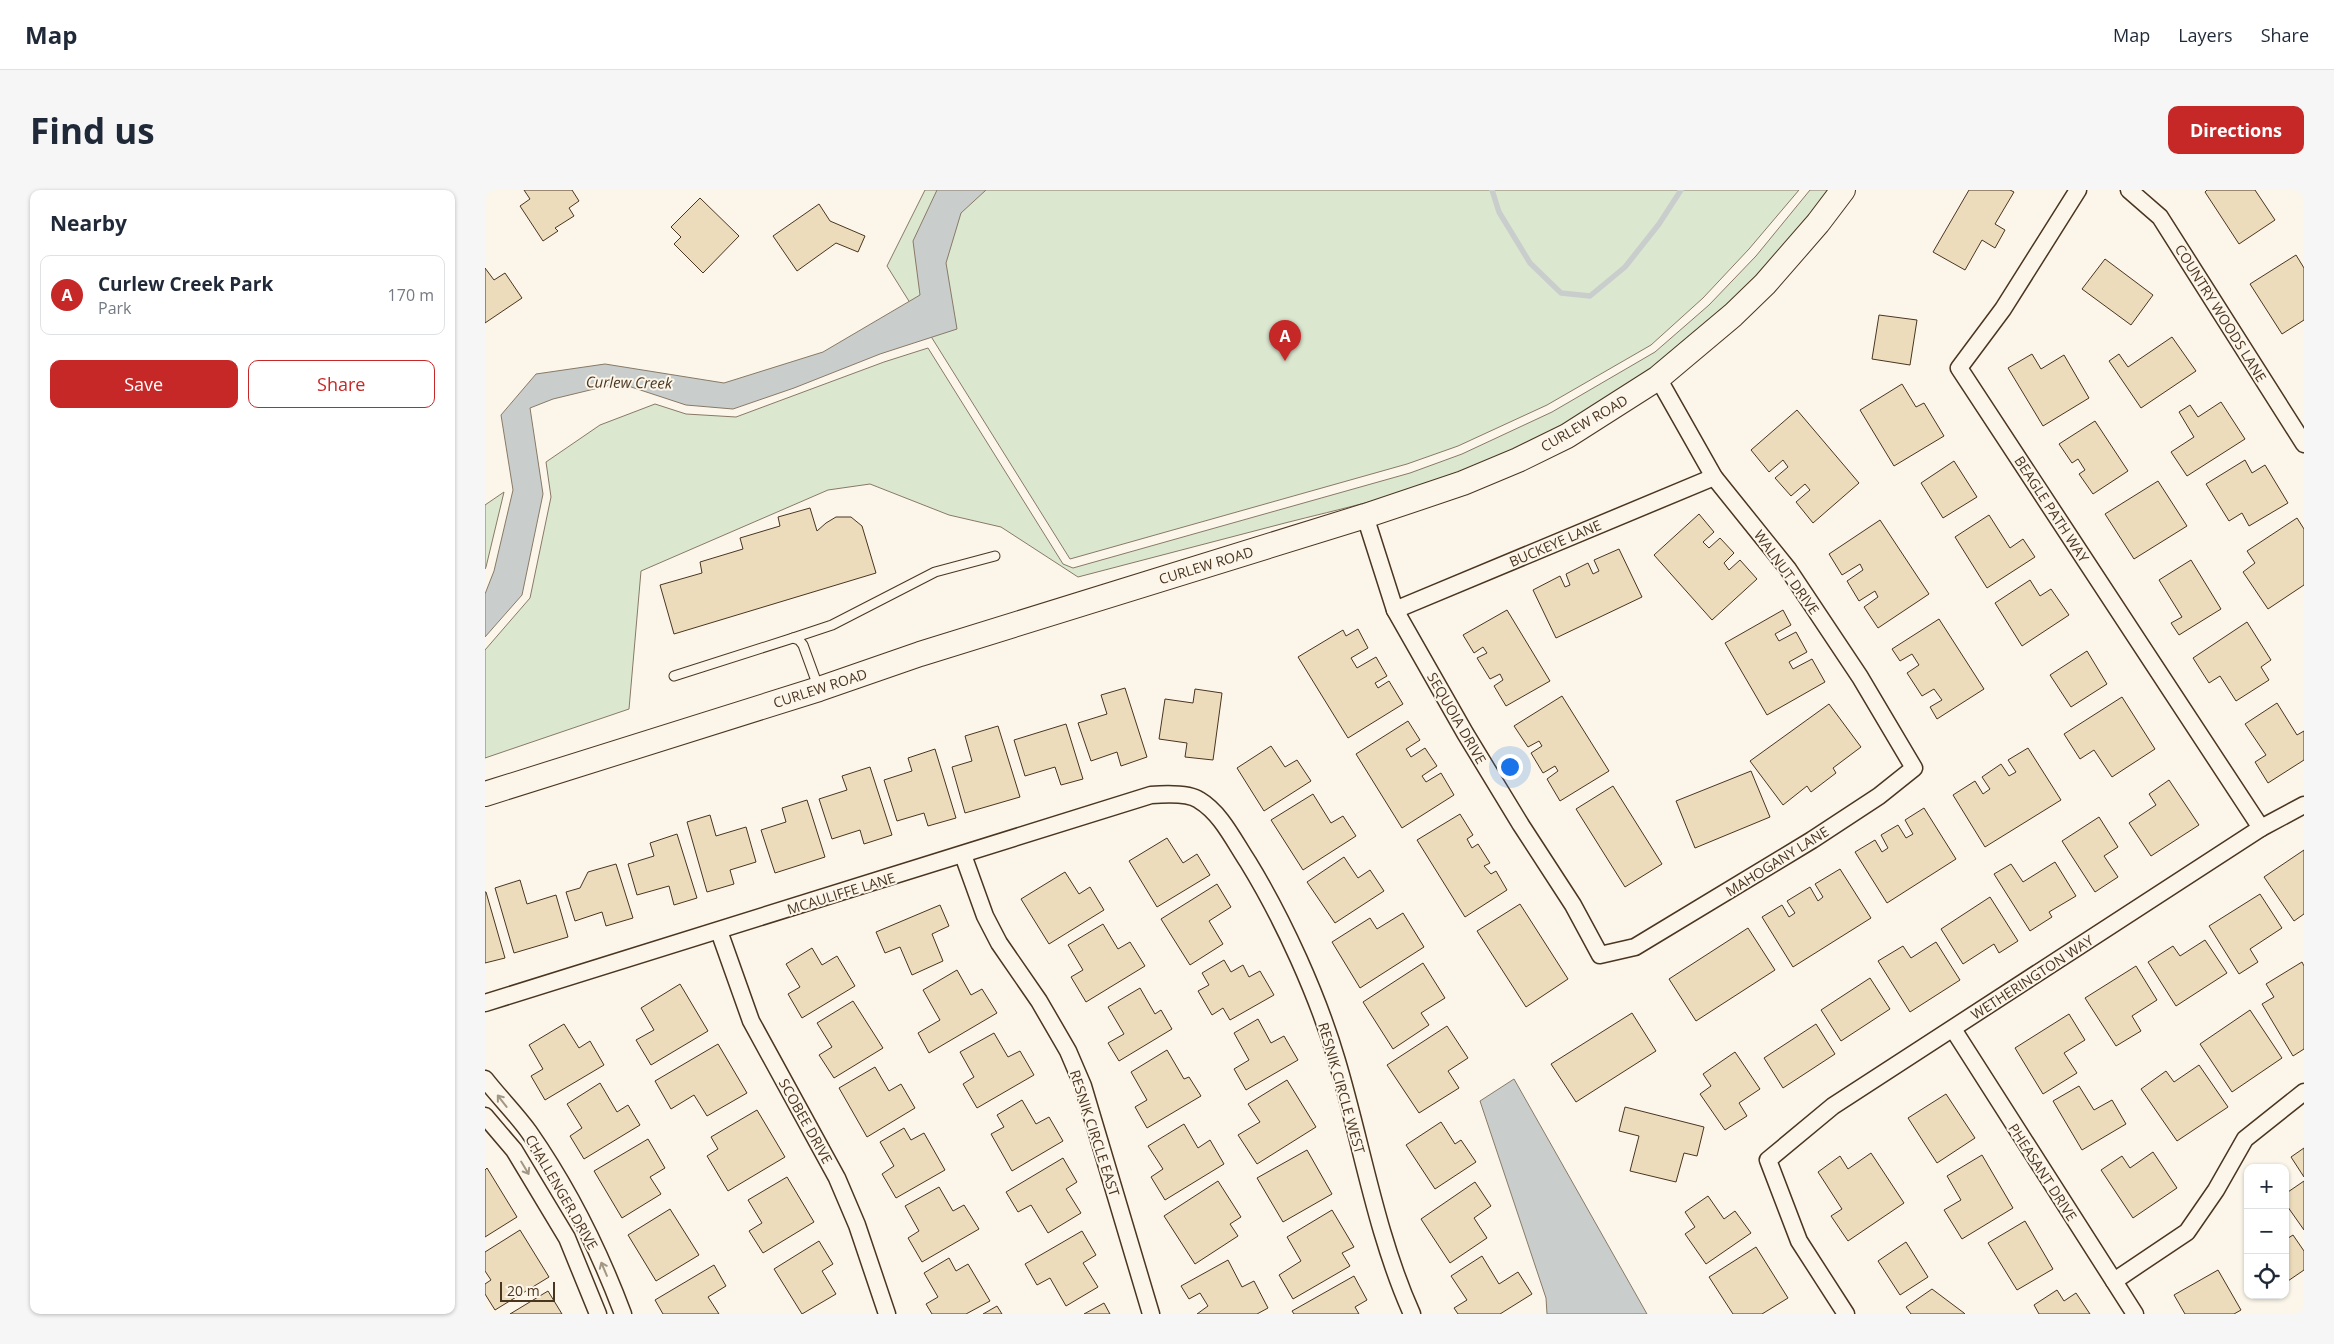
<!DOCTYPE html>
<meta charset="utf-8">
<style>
:root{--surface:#fff;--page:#f6f6f7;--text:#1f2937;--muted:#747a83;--line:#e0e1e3;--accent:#c62828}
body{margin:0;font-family:"Open Sans",sans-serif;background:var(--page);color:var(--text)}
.controls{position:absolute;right:15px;bottom:15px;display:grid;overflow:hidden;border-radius:10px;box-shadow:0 1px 4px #0004}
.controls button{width:45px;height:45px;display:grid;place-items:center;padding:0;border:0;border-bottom:1px solid var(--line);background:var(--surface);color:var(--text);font:25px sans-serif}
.scale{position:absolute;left:15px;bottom:12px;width:55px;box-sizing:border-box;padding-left:5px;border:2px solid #4a3520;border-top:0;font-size:14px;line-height:18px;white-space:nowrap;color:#4a3520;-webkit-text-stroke:4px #fbf6e9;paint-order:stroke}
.you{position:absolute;left:1024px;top:576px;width:18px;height:18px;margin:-12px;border:4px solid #fff;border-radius:50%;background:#1a73e8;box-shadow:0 0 0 8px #1a73e833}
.badge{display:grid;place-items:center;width:32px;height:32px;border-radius:50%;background:var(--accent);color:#fff;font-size:16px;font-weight:700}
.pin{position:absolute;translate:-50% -41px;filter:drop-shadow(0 1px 2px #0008)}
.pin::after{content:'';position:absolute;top:26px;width:18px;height:15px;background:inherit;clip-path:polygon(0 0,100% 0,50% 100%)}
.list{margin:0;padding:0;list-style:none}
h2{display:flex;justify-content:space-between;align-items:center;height:65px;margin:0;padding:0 20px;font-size:21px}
h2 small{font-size:16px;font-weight:400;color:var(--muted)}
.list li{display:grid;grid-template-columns:32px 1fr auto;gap:15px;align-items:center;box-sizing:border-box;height:80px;margin:0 10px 10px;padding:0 10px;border:1px solid var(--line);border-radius:10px}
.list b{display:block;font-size:19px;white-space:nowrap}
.list p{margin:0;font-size:16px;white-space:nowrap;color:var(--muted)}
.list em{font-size:16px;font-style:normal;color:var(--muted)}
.actions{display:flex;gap:10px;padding:15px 20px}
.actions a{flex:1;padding:11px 0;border:1px solid var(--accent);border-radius:10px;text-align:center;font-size:18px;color:var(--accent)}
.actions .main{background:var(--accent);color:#fff}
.icon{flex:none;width:28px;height:28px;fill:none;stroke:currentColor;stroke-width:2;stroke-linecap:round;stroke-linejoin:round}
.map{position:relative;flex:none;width:1819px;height:1124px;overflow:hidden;border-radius:10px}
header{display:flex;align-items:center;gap:30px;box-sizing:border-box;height:70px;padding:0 25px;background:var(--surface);border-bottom:1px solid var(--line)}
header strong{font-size:24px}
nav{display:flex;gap:28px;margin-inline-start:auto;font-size:18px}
.intro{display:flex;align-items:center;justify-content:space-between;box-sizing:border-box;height:120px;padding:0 30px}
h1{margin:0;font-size:35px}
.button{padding:12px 22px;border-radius:10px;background:var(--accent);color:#fff;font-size:18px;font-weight:700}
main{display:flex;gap:30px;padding:0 30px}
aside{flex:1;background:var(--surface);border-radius:10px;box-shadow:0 1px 4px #0004}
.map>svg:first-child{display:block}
.green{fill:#dce7d0;stroke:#887966}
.water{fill:#c9cecd;stroke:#887966}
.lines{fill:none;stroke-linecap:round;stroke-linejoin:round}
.stream{stroke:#c9cecd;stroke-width:5.5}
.building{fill:#ecdcbc;stroke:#4a3520}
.lane-casing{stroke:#4a3520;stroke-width:11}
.street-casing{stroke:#4a3520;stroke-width:19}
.secondary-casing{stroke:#4a3520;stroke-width:26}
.lane{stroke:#fbf6e9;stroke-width:9}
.street{stroke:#fbf6e9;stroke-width:16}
.secondary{stroke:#fbf6e9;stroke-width:24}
.oneway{stroke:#a29684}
.labels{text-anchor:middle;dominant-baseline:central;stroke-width:4;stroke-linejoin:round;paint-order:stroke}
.street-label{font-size:14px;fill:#4a3520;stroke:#fbf6e9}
.water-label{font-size:15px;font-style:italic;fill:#4a3520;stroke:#fbf6e9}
</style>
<header>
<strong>Map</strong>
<nav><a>Map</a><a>Layers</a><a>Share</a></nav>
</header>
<div class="intro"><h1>Find us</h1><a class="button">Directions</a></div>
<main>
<aside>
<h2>Nearby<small></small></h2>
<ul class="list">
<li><span class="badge">A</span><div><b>Curlew Creek Park</b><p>Park</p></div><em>170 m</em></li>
</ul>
<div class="actions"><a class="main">Save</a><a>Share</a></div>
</aside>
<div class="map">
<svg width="1819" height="1124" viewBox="0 0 1819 1124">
<rect width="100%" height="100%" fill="#fbf6e9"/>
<g class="green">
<polygon points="440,0 1314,0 1264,59 1218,108 1166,155 1062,215 973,256 922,274 585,369 402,76"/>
<path d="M1325,0H1345C1309,48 1268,96 1222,136C1151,199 1053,254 964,287C911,307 855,319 800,333C731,351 662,369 593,387L516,337L464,325L385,294L343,300L156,381L144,519L0,568V460L45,408L66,307L61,272L115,235L170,214L201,224L251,227L399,172L443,158L578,374L588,378L925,283L977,264L1067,222L1170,162L1224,115L1271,66Z"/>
<polygon points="19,302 1,377 0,379 0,315"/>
</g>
<g class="water">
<polygon points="452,0 501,0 476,23 461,73 472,139 395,164 309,198 248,219 201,215 134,193 68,209 45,218 58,304 37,405 0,447 0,404 9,381 28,300 16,225 51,184 120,174 239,193 338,162 435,105 428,51"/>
<polygon points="1029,889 1162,1124 1062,1124 1061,1108 995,911"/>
</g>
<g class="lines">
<polyline class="stream" points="1007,0 1014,22 1045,73 1076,103 1105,106 1140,77 1174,34 1196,0"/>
</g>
<g class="building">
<polygon points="39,0 87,0 94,11 84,18 89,26 70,38 73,41 58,51 35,16 45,9"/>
<polygon points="1484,0 1525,0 1529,2 1510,34 1520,40 1510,58 1497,50 1480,80 1448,62"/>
<polygon points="1722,0 1770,0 1790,30 1754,54 1720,2"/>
<polygon points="215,8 254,46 218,83 189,54 196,47 186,37"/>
<polygon points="334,14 345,31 380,46 373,62 351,53 312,81 288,46"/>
<polygon points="1811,65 1819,78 1819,130 1797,144 1765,94"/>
<polygon points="1620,69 1668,105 1646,135 1597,99"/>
<polygon points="0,78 9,90 20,83 37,108 0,133"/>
<polygon points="1394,125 1432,130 1425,175 1387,169"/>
<polygon points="1687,147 1711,181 1656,218 1624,171 1634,164 1643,177"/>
<polygon points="1547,164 1556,179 1579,165 1604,208 1558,236 1523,178"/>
<polygon points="1417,194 1431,217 1439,213 1459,246 1409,276 1375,220"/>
<polygon points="1736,212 1760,249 1702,286 1686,262 1709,247 1694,222 1705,215 1713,227"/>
<polygon points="1312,220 1374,293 1328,333 1311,312 1325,300 1320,294 1306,306 1290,288 1303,277 1298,270 1284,282 1266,260"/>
<polygon points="1610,231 1643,281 1608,304 1594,284 1600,280 1593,269 1587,273 1574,254"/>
<polygon points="1760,270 1767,283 1780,275 1803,313 1764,336 1757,323 1744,331 1721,294"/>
<polygon points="1469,271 1492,307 1458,328 1436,293"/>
<polygon points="1673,291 1702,336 1649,369 1620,324"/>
<polygon points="325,318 332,341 341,333 351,327 366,327 377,336 391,383 189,444 175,395 217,383 215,372 258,359 255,348 295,336 293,327"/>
<polygon points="1214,324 1229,342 1218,352 1224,358 1235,348 1249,363 1239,373 1244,380 1255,370 1272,389 1227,430 1169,365"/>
<polygon points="1504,325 1525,358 1538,349 1550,367 1502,398 1470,347"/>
<polygon points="1812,328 1819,339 1819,395 1783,419 1758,382 1770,373 1762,361"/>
<polygon points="1395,330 1444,404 1393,438 1379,417 1393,407 1390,401 1374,411 1362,391 1378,380 1375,374 1357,385 1344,364"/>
<polygon points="1134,359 1157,407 1071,448 1048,400 1075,386 1080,397 1085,395 1081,384 1103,373 1108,384 1114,381 1109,370"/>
<polygon points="1706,370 1736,419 1694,445 1686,433 1697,427 1674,390"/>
<polygon points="1545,390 1555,406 1566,399 1584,425 1537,456 1510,413"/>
<polygon points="1022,420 1065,491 1021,516 1009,496 1018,490 1015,484 1005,489 992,468 1002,463 998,457 989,463 978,445"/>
<polygon points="1298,420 1306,435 1290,444 1294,451 1311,442 1322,462 1304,472 1308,479 1327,469 1340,492 1282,525 1240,453"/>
<polygon points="1454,429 1499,499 1452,529 1445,517 1457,510 1449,499 1437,506 1422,483 1434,475 1427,464 1415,471 1407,459"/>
<polygon points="1762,432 1786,470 1776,477 1784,490 1751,511 1735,486 1724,493 1708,468"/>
<polygon points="873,439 883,458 866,468 872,478 891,467 902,486 890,493 893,498 904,491 918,514 863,548 813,467 858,440 861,446"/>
<polygon points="1602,461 1622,494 1586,517 1565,485"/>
<polygon points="640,498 662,567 636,576 632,562 606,571 593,533 622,524 616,505"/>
<polygon points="710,499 737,503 728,570 700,567 702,553 674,549 680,509 708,513"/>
<polygon points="1077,506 1124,581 1075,611 1062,589 1073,581 1070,576 1058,583 1046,563 1057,556 1054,551 1043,557 1029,536"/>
<polygon points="1637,507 1670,559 1627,587 1609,560 1595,569 1579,544"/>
<polygon points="1792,513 1812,545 1819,541 1819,570 1783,593 1770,572 1781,565 1760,534"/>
<polygon points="1344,514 1376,557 1348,578 1351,583 1326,602 1322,596 1298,615 1265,571"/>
<polygon points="923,531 935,550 921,559 926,567 940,558 952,576 937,586 941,592 956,583 969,605 917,638 871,564"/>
<polygon points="581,534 598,589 576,595 570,577 540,586 529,550"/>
<polygon points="513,536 535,607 480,623 467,577 487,571 480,546"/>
<polygon points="786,556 800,577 812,570 826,591 779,621 752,578"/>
<polygon points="1543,558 1576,610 1500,657 1468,605 1490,591 1498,604 1505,599 1497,587 1516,574 1524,586 1531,582 1523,570"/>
<polygon points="450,559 471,628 443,636 439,623 412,631 399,590 427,581 423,568"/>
<polygon points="385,577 407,645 379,654 375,640 347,649 334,609 362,600 357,586"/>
<polygon points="1266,581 1285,627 1210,658 1191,611"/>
<polygon points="1684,590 1714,635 1666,666 1644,633 1671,615 1664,604"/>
<polygon points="1128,596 1177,674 1140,697 1091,619"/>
<polygon points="828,604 846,633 858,626 871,646 818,680 786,630"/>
<polygon points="322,610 340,667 290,683 276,640 301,632 297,618"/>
<polygon points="1439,618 1471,669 1402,713 1370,662 1390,650 1397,662 1403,658 1396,645 1413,635 1421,648 1428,644 1420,630"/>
<polygon points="975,624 988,645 982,649 987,658 993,654 1005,673 999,676 1006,684 1011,681 1022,700 980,727 932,650"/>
<polygon points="225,625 231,646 261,637 271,672 245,680 249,694 222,702 202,632"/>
<polygon points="1614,627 1633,657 1619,666 1633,687 1610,702 1577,651"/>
<polygon points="192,644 212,708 189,715 184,696 152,705 143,674 169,666 165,653"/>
<polygon points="682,648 698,673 712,664 725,685 672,717 644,671"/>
<polygon points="1819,660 1819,724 1809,731 1779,687"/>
<polygon points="859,667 873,688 885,680 899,701 850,733 822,692"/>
<polygon points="1570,672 1591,706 1564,722 1567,727 1545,741 1509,684 1526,674 1538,692"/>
<polygon points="131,674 148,728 121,736 117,722 90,731 81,702 95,698 103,682"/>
<polygon points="1355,679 1386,728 1308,777 1277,727 1297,715 1304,727 1310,723 1302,711 1325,697 1333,711 1338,707 1330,694"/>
<polygon points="580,682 594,704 605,697 619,720 564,754 536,709"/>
<polygon points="35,690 42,714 71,705 83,747 29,763 10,698"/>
<polygon points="732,694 746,717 724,731 738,754 705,775 676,729"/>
<polygon points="1,702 20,768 0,773 0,702"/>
<polygon points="1775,704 1797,738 1765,759 1773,772 1754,784 1724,736"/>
<polygon points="1505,707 1533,751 1514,763 1509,754 1478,774 1456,739"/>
<polygon points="1035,714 1083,789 1041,817 992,741"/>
<polygon points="455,715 464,736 447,744 458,771 427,785 415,757 400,763 391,742"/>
<polygon points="918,723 939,757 875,798 847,752 885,728 892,739"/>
<polygon points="618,734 633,759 645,752 660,776 601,812 586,787 598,780 583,755"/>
<polygon points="1263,738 1290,780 1211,831 1184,789"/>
<polygon points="1720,750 1742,783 1691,816 1663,772 1688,756 1695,766"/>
<polygon points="1451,752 1475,790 1425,822 1393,771 1418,756 1426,768"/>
<polygon points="327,758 337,775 352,766 370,796 317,828 303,804 315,797 301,774"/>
<polygon points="739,770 746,782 758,775 764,787 775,781 789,805 745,830 738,818 727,825 713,801 724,795 717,783"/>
<polygon points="1817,772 1819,776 1819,859 1808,866 1777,814 1789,807 1781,794"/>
<polygon points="938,773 960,808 936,823 944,835 908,859 878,812"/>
<polygon points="1651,776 1672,810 1647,826 1656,841 1631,856 1600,808"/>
<polygon points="472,780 486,805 497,799 512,823 444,863 433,843 455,830 438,800"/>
<polygon points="1385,788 1405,819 1356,851 1336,820"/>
<polygon points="195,794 223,841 166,875 151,850 169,840 156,818"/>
<polygon points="655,798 670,824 676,820 687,839 634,871 623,853 639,844 623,817"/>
<polygon points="368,811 398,858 349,888 334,865 347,857 332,833"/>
<polygon points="1765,820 1797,868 1747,902 1715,854"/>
<polygon points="1147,823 1171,861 1091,912 1066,874"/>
<polygon points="1584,824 1600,850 1579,863 1592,883 1558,904 1530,858"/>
<polygon points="773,829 786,853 799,846 813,870 761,900 749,879 764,870 749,843"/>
<polygon points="79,834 94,858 105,851 119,875 60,910 46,886 58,879 44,855"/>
<polygon points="1331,834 1350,864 1298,898 1279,868"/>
<polygon points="962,836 983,868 963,881 974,898 934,923 902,875"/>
<polygon points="509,843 523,867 535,861 549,885 492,918 478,894 489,887 475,862"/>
<polygon points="233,854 262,903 222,926 209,905 186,919 170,891"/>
<polygon points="682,860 699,889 704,887 716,906 662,938 650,917 662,910 646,882"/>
<polygon points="1250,862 1275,899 1254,913 1262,926 1240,940 1215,904 1226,896 1218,884"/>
<polygon points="1714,875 1743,917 1692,951 1656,899 1681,881 1689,892"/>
<polygon points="390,877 404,901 416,894 430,918 382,947 354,898"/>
<polygon points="802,890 831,937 772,974 753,945 775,932 763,914"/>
<polygon points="115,893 132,922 143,915 155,935 99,969 85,946 97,938 82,914"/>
<polygon points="1594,896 1609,920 1627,910 1641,934 1597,960 1568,911"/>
<polygon points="1461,904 1490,948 1452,973 1423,928"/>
<polygon points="537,910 551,934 564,927 578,951 527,981 506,944 519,937 512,925"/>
<polygon points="1140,917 1219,937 1212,966 1199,963 1191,992 1145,981 1154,946 1134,941"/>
<polygon points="272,920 300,967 243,1001 222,966 233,959 226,947"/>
<polygon points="956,932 970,954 976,950 991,972 950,999 921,955"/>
<polygon points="699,934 713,958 725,950 739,974 680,1010 666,987 678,979 663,956"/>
<polygon points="419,938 426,950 439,943 460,980 411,1008 397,984 409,976 395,952"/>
<polygon points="163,949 180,978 165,987 176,1004 137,1028 109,981"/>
<polygon points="1819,958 1819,987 1806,967"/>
<polygon points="822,960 847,1004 798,1032 772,988"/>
<polygon points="1668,962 1692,998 1648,1028 1616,980 1637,966 1645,978"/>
<polygon points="1386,963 1419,1013 1363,1051 1346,1026 1357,1019 1333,982 1355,966 1363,979"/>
<polygon points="1497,965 1528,1018 1477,1049 1459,1020 1476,1010 1462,986"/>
<polygon points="578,968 592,992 581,999 596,1023 563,1043 546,1015 533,1022 521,1002"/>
<polygon points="2,978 32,1027 0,1047 0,980"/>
<polygon points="302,987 329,1032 278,1063 264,1041 277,1033 263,1010"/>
<polygon points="733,991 756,1027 745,1034 753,1046 710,1074 679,1026"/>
<polygon points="1819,991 1819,1040 1800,1013 1800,1004"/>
<polygon points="990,992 1006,1016 989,1028 1002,1048 965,1073 936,1029"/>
<polygon points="454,997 468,1021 479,1015 494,1039 437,1072 423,1048 434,1041 420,1016"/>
<polygon points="1223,1006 1239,1029 1250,1021 1266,1043 1221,1074 1200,1044 1210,1037 1200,1022"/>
<polygon points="185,1019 214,1065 171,1091 143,1045"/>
<polygon points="847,1020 869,1057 857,1063 865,1076 808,1109 794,1085 816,1071 802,1047"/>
<polygon points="1540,1031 1568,1079 1532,1100 1503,1053"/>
<polygon points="35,1040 64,1087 10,1120 0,1104 0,1094 6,1090 0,1081 0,1062"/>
<polygon points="597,1041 611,1065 598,1073 613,1097 581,1116 565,1088 552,1095 540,1074"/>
<polygon points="1808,1045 1819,1061 1819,1080 1800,1093 1800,1050"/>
<polygon points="334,1051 348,1074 337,1081 351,1104 317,1124 289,1079"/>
<polygon points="1421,1052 1443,1087 1415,1105 1393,1071"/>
<polygon points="1271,1057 1303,1108 1277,1124 1248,1124 1224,1087"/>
<polygon points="997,1066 1014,1094 1033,1082 1047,1104 1015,1124 973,1124 969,1118 982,1110 966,1086"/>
<polygon points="464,1068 471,1081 483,1074 505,1111 481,1124 447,1124 441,1114 453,1107 439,1083"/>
<polygon points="743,1070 757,1097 769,1091 783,1118 772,1124 712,1124 723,1116 715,1103 704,1109 696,1096"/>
<polygon points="229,1075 241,1096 223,1107 234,1124 178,1124 170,1110"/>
<polygon points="1733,1080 1756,1120 1749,1124 1700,1124 1689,1105"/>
<polygon points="869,1086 882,1110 870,1117 874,1124 809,1124 807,1121"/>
<polygon points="1447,1099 1479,1123 1480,1124 1426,1124 1421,1117"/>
<polygon points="1572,1100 1579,1111 1591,1103 1605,1124 1554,1124 1549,1115"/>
<polygon points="63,1101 77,1124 25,1124"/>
<polygon points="619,1113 625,1124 599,1124"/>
<polygon points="512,1116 517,1124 498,1124"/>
</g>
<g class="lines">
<g class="lane-casing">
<g id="lane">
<polyline points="308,448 347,435 450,382 510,366"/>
<polyline points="189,486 308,448 314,450 318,455 334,499"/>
</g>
</g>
<g class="street-casing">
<g id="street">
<polyline points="1593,0 1518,119 1474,178 1776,638"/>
<polyline points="1644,0 1675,27 1819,254"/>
<polyline points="880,326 910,420 980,543 1036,635 1088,715 1115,765 1150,757 1327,650 1394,606 1429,578 1375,487 1303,379 1229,287 1173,188"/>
<polyline points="910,420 1229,287"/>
<polyline points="478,665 500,726 514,753 554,811 583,861 598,896 666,1124"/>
<polyline points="234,741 266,831 352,988 372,1035 402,1124"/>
<path d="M0,813L666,605C679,604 704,603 714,610C736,623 749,651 763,672C798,729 833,806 852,871C877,955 891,1044 927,1124"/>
<polyline points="1468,839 1650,1124"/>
<path d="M0,889C14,907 31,924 44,942C83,998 114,1060 138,1124"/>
<polyline points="0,926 29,960 82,1048 113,1124"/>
<polyline points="1629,1091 1702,1042 1731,1000 1760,949 1819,902"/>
<polyline points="1361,1124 1314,1051 1283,970 1348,916 1776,638 1819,615"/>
</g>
</g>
<g class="secondary-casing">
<polyline id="secondary" points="0,604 334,499 435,464 880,326 978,293 1033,270 1082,246 1173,188 1248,125 1280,94 1333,33 1358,0"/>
</g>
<use href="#lane" class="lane"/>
<use href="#street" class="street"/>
<use href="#secondary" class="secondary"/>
</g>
<defs><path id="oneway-shaft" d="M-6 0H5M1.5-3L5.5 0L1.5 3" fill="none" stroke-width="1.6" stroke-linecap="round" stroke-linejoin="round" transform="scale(1.25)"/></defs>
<g class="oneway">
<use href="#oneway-shaft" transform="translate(17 911) rotate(-128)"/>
<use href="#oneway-shaft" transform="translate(40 978) rotate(59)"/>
<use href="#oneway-shaft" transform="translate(119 1079) rotate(-113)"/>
</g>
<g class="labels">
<g class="street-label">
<text transform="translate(1736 123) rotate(58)">COUNTRY WOODS LANE</text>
<text transform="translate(1099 233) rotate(-30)">CURLEW ROAD</text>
<text transform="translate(1567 319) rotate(57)">BEAGLE PATH WAY</text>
<text transform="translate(1070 353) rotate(-23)">BUCKEYE LANE</text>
<text transform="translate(721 375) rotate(-17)">CURLEW ROAD</text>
<text transform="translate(1302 382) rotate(54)">WALNUT DRIVE</text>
<text transform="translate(335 498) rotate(-18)">CURLEW ROAD</text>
<text transform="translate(972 528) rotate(60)">SEQUOIA DRIVE</text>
<text transform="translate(1292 671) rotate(-32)">MAHOGANY LANE</text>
<text transform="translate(356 703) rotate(-17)">MCAULIFFE LANE</text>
<text transform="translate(1547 787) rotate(-33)">WETHERINGTON WAY</text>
<text transform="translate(857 898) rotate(74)">RESNIK CIRCLE WEST</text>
<text transform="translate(321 931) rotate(61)">SCOBEE DRIVE</text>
<text transform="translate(610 943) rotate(72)">RESNIK CIRCLE EAST</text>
<text transform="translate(1558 982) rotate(57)">PHEASANT DRIVE</text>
<text transform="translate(77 1002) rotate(60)">CHALLENGER DRIVE</text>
</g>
<g class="water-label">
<text transform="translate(144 192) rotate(1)">Curlew Creek</text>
</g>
</g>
</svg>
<div class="controls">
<button>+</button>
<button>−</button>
<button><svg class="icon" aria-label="locate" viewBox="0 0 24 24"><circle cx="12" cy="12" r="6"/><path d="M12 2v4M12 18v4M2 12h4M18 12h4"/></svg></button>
</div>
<div class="scale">20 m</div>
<div class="you"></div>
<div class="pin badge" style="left:800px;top:171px">A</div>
</div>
</main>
